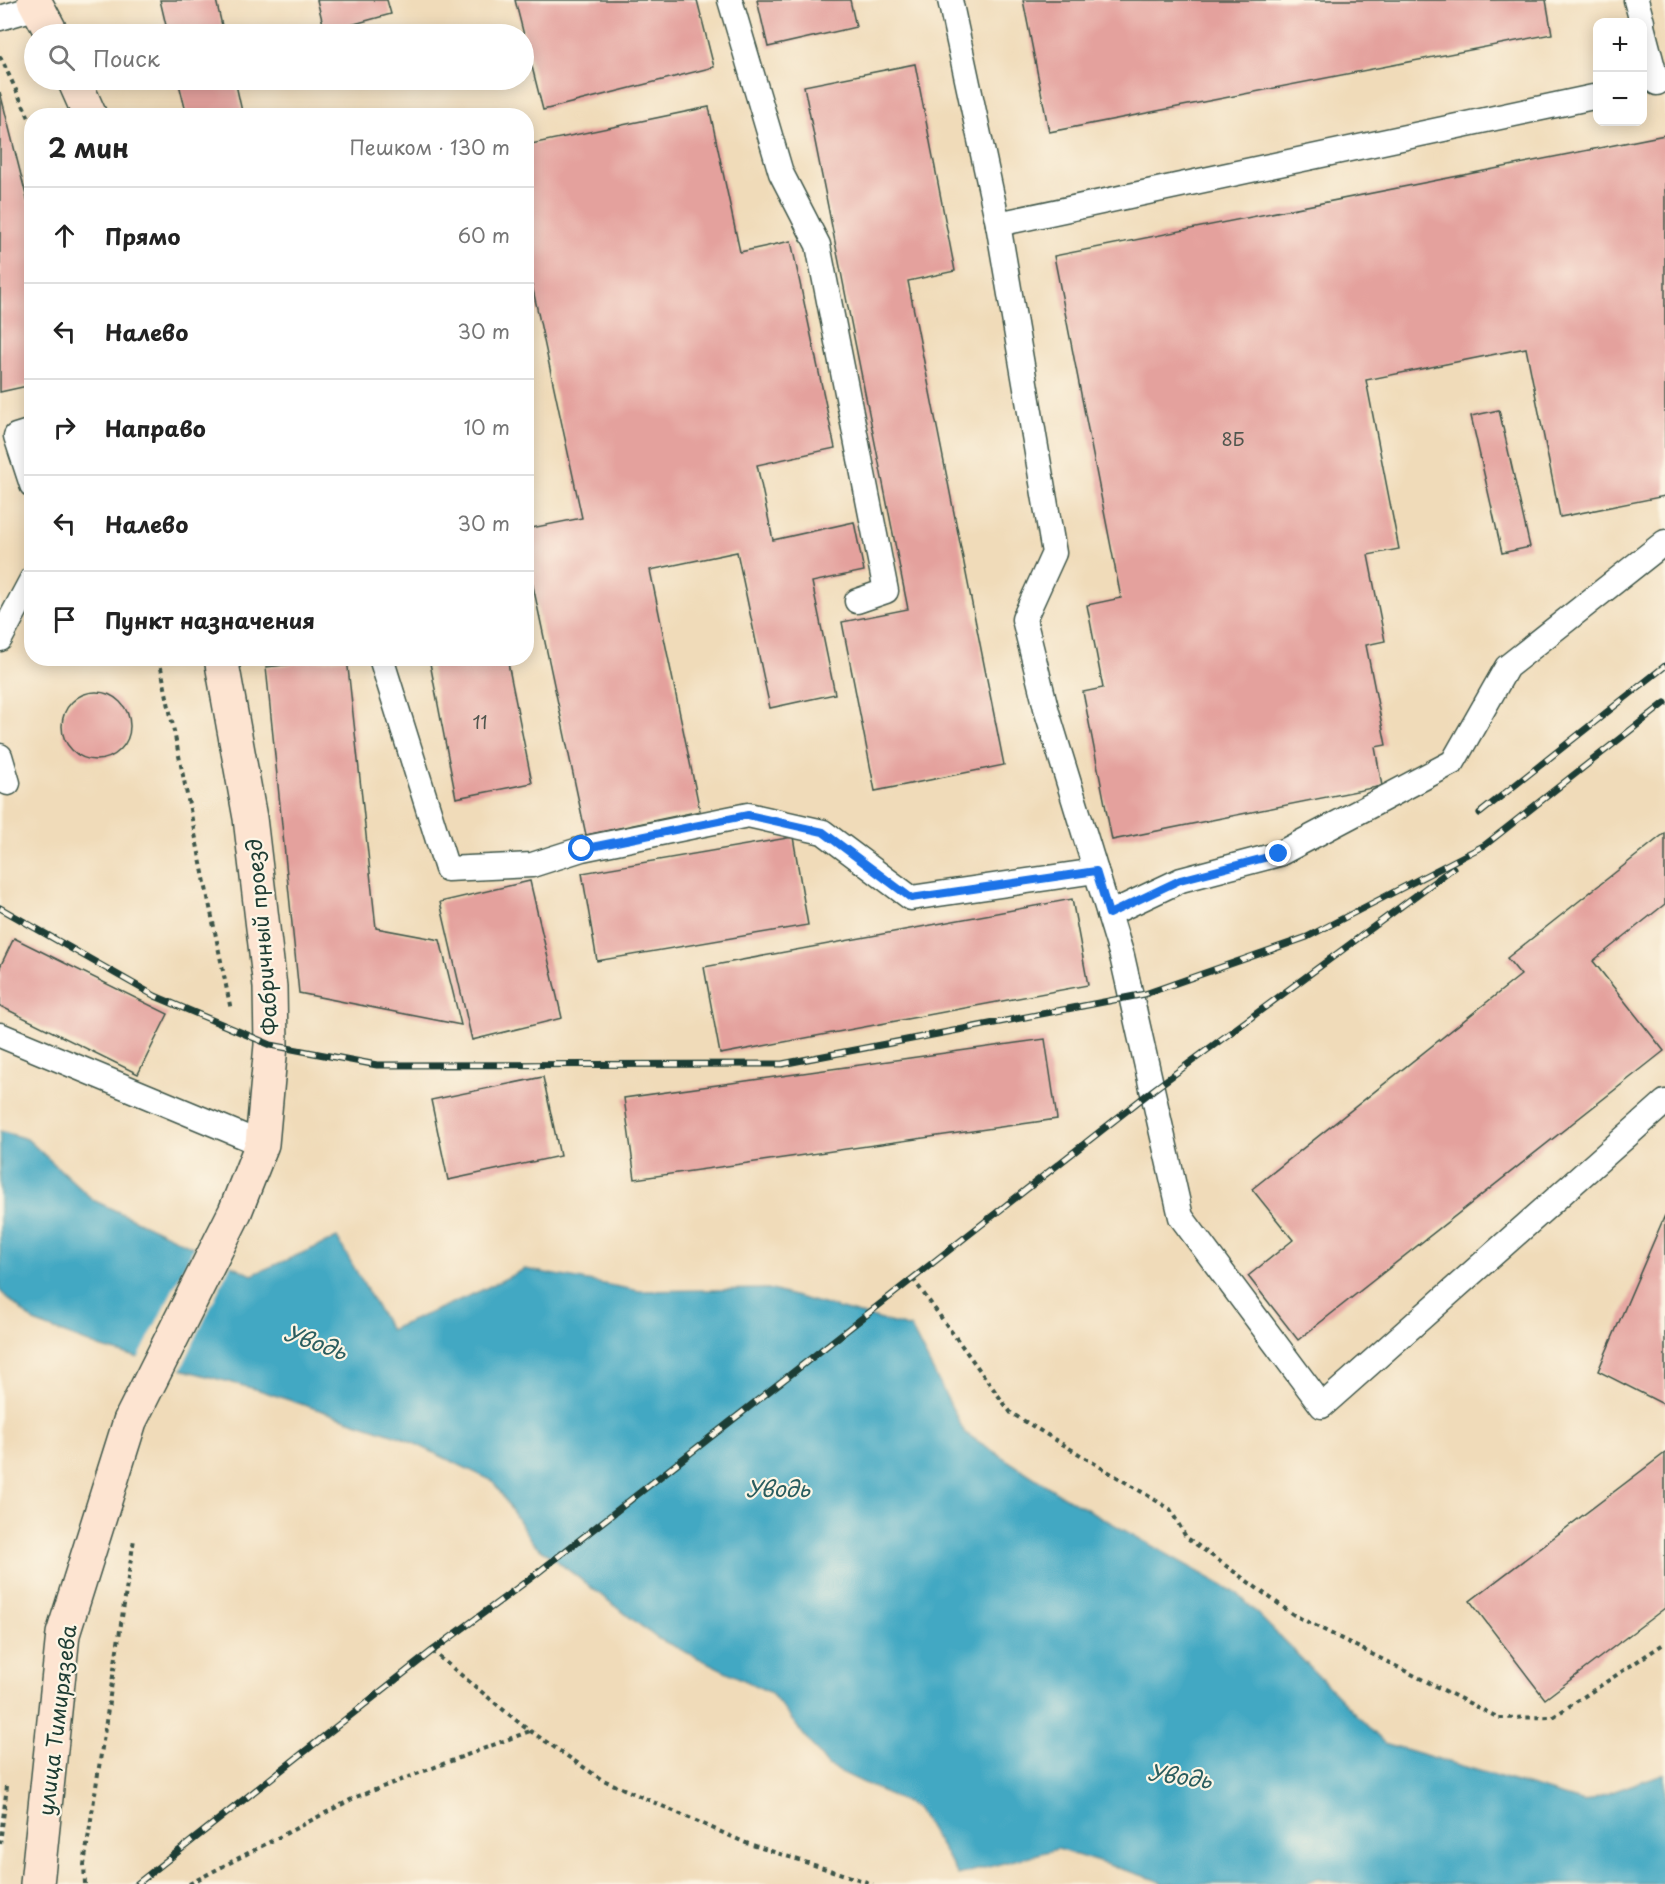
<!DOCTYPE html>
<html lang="ru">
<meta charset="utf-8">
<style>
:root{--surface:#fff;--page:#f6f6f6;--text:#222;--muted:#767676;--line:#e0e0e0}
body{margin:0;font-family:"Playpen Sans",sans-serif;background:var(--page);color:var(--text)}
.controls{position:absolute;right:18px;top:18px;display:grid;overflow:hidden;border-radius:12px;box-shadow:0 3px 15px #0003}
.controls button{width:54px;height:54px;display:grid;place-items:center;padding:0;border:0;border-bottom:2px solid var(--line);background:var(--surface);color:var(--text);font:30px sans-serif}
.stop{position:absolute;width:18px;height:18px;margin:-14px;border:4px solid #1a73e8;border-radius:50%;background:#fff}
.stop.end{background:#1a73e8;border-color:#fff;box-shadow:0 2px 6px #0008}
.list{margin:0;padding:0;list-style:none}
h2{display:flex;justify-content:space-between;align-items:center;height:78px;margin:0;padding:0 24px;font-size:26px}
h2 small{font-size:20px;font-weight:400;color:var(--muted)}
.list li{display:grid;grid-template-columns:39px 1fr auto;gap:18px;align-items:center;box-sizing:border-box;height:96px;padding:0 24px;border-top:2px solid var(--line)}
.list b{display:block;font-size:22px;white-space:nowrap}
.list em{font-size:20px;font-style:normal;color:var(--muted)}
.icon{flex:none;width:33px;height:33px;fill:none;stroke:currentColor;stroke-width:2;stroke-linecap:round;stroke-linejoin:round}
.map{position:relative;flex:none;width:1665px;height:1884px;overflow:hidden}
.search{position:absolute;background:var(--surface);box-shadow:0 3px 15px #0003;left:24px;top:24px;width:510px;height:66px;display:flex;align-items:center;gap:15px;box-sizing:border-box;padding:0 21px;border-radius:33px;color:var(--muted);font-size:22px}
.panel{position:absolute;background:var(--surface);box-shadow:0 3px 15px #0003;left:24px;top:108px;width:510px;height:558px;border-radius:24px}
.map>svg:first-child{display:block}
.water{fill:#43a8c3;stroke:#31727c;stroke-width:1.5}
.pier{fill:#f0dbb9}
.building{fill:#e4a19d}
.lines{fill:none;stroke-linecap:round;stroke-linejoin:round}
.service-casing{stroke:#3e5548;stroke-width:27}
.secondary-casing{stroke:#3e5548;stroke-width:36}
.path{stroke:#3e5548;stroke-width:4;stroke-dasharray:4.5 4.5;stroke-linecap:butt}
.service{stroke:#fff;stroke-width:24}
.secondary{stroke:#fde4d1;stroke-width:33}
.rail-casing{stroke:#1f3d34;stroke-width:7}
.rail{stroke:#fcf5e5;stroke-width:4.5;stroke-dasharray:14;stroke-linecap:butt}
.route{stroke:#1a73e8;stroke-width:8}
.labels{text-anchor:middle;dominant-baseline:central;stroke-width:4.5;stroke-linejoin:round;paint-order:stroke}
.number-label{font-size:18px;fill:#50564e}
.street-label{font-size:21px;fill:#1f3d34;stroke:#fcf5e5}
.water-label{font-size:22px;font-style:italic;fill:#2a5d5f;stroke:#fcf5e5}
</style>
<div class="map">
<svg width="1665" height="1884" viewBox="0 0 1665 1884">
<rect width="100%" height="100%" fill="#fcf5e5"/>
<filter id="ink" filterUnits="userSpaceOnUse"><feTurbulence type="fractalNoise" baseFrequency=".0167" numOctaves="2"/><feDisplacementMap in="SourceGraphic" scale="12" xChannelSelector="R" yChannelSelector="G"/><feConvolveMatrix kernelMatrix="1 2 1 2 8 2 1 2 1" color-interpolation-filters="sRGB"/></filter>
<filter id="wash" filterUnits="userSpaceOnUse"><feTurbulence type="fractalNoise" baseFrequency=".008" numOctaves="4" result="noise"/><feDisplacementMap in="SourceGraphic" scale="24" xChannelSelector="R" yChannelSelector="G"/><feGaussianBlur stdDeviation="1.35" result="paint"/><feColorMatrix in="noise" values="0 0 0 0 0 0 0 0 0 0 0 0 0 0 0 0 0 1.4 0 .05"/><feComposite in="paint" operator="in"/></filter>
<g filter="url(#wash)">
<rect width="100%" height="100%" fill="#f0dbb9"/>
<polygon class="water" points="0,1131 27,1139 93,1200 252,1275 337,1238 390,1330 480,1291 525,1269 640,1291 768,1289 911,1328 965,1433 1058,1493 1238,1594 1384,1743 1584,1802 1665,1773 1665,1884 1350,1884 1317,1879 1305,1884 1162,1884 1160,1881 1057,1849 958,1875 917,1808 828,1766 771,1693 657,1638 532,1542 493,1481 401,1437 259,1390 102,1348 34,1322 0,1291"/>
<polygon class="pier" points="195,1245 232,1262 180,1372 137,1361"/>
<g id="blocks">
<g class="building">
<polygon points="160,0 216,0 224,34 168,34"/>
<polygon points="317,0 387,0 391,14 325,32"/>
<polygon points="515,0 697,0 714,67 543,110"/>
<polygon points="757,0 850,0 856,27 768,47"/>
<polygon points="1023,0 1546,0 1552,34 1049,132"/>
<polygon points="915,64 955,271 908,281 1004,765 875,791 842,622 908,609 804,86"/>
<polygon points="178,80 235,80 243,116 187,116"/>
<polygon points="0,92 28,203 32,202 32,385 0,392"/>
<polygon points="709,107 740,252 791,241 835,448 757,465 773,540 854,522 864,571 812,582 835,694 770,708 737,552 650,570 700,811 586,835 526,553 526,529 582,518 526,257 526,145"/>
<polygon points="1665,135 1665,496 1560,517 1526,348 1366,380 1399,549 1368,555 1385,641 1366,645 1386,745 1375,747 1382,786 1112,840 1083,692 1103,688 1087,605 1121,598 1054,256"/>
<polygon points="1499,410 1530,547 1502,553 1471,416"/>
<polygon points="347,658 376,928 440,940 461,1025 299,993 266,667"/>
<polygon points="429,658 507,658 532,783 456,798"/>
<circle cx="96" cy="726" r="34"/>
<polygon points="1665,833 1665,904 1593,961 1664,1051 1298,1340 1248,1276 1293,1240 1252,1189 1521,975 1507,958"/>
<polygon points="793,837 808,925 597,961 582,873"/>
<polygon points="530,881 562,1018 472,1040 440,902"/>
<polygon points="1072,899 1088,985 720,1054 704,967"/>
<polygon points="14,938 168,1014 138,1074 0,1006 0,967"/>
<polygon points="1045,1039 1057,1119 635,1179 624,1098"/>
<polygon points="543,1077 560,1156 448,1180 431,1100"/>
<polygon points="1665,1215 1665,1405 1598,1371"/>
<polygon points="1665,1453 1665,1608 1545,1699 1470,1601"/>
</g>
</g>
</g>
<g filter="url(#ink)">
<use href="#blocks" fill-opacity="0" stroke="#3e5548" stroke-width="1.5"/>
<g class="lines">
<g class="service-casing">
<g id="service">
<polyline points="730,0 781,173 818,245 886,591 857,601"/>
<polyline points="950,0 998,224 1054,553 1024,619 1047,712 1122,956 1181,1217 1322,1406 1665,1102"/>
<polyline points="1636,0 1642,22"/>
<polyline points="0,18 38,7"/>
<polyline points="1642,26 1657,83"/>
<polyline points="998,224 1598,96"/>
<polyline points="32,431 16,436 32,485"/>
<polyline points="0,639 32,579"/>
<polyline points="381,658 447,869 532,865 582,849 748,815 823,832 911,898 1096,871"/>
<polyline points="0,756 8,783"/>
<polyline points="1109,914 1181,880 1279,854 1453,762 1507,667 1665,542"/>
<polyline points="0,1035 262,1144"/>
</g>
</g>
<g class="secondary-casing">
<g id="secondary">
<polyline points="34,0 52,34"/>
<polyline points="74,80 90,116"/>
<polyline points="37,1884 63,1634 130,1421 235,1212 262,1144 271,1045 270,987 250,818 221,658"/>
</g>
</g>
<g class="path">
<polyline points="0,56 32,124"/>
<polyline points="159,658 231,1010"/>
<polyline points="913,1279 1011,1413 1170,1509 1186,1537 1294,1615 1499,1718 1553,1717 1665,1643"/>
<polyline points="432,1651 523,1726 601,1779 746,1843 873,1884"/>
<polyline points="0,1844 7,1786"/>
<polyline points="85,1884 84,1865 134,1539"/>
<polyline points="189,1884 356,1797 530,1731"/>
</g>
<use href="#service" class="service"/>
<use href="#secondary" class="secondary"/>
<g class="rail-casing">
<g id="rail">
<polyline points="1480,813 1665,666"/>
<polyline points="0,908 155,996 271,1045 377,1065 782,1064 1145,994 1307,937 1485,845 1665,703"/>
<polyline points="137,1884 432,1651 531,1578 1153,1090 1453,868"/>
</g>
</g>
<use href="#rail" class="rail"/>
</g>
</g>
<g class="lines" filter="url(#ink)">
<polyline class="route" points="582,849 748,815 823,832 911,898 1096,871 1109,914 1180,880 1279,854"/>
</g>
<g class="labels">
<g class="number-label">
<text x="1233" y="438">8Б</text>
<text x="480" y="721">11</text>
</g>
<g class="street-label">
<text transform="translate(261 937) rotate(-95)">Фабричный проезд</text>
<text transform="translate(56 1720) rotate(-83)">улица Тимирязева</text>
</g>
<g class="water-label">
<text transform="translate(316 1341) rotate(19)">Уводь</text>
<text x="778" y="1487">Уводь</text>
<text transform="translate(1180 1775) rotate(8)">Уводь</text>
</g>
</g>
</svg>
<div class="controls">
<button>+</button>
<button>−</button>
</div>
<div class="stop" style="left:582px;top:849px"></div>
<div class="stop end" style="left:1279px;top:854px"></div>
<div class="search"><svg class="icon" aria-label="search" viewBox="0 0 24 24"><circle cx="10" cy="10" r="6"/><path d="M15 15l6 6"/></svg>Поиск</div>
<section class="panel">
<h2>2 мин<small>Пешком · 130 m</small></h2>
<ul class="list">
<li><svg class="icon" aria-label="ahead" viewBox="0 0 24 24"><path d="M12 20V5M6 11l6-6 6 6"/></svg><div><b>Прямо</b></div><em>60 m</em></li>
<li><svg class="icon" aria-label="left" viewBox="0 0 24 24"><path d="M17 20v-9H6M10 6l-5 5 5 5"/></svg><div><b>Налево</b></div><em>30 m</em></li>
<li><svg class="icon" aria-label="right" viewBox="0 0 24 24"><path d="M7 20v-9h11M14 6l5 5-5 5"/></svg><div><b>Направо</b></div><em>10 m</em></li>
<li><svg class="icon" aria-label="left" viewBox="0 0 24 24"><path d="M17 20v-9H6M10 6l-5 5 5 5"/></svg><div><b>Налево</b></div><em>30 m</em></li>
<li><svg class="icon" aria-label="arrive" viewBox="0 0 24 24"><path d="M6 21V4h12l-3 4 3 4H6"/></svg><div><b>Пункт назначения</b></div></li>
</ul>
</section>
</div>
